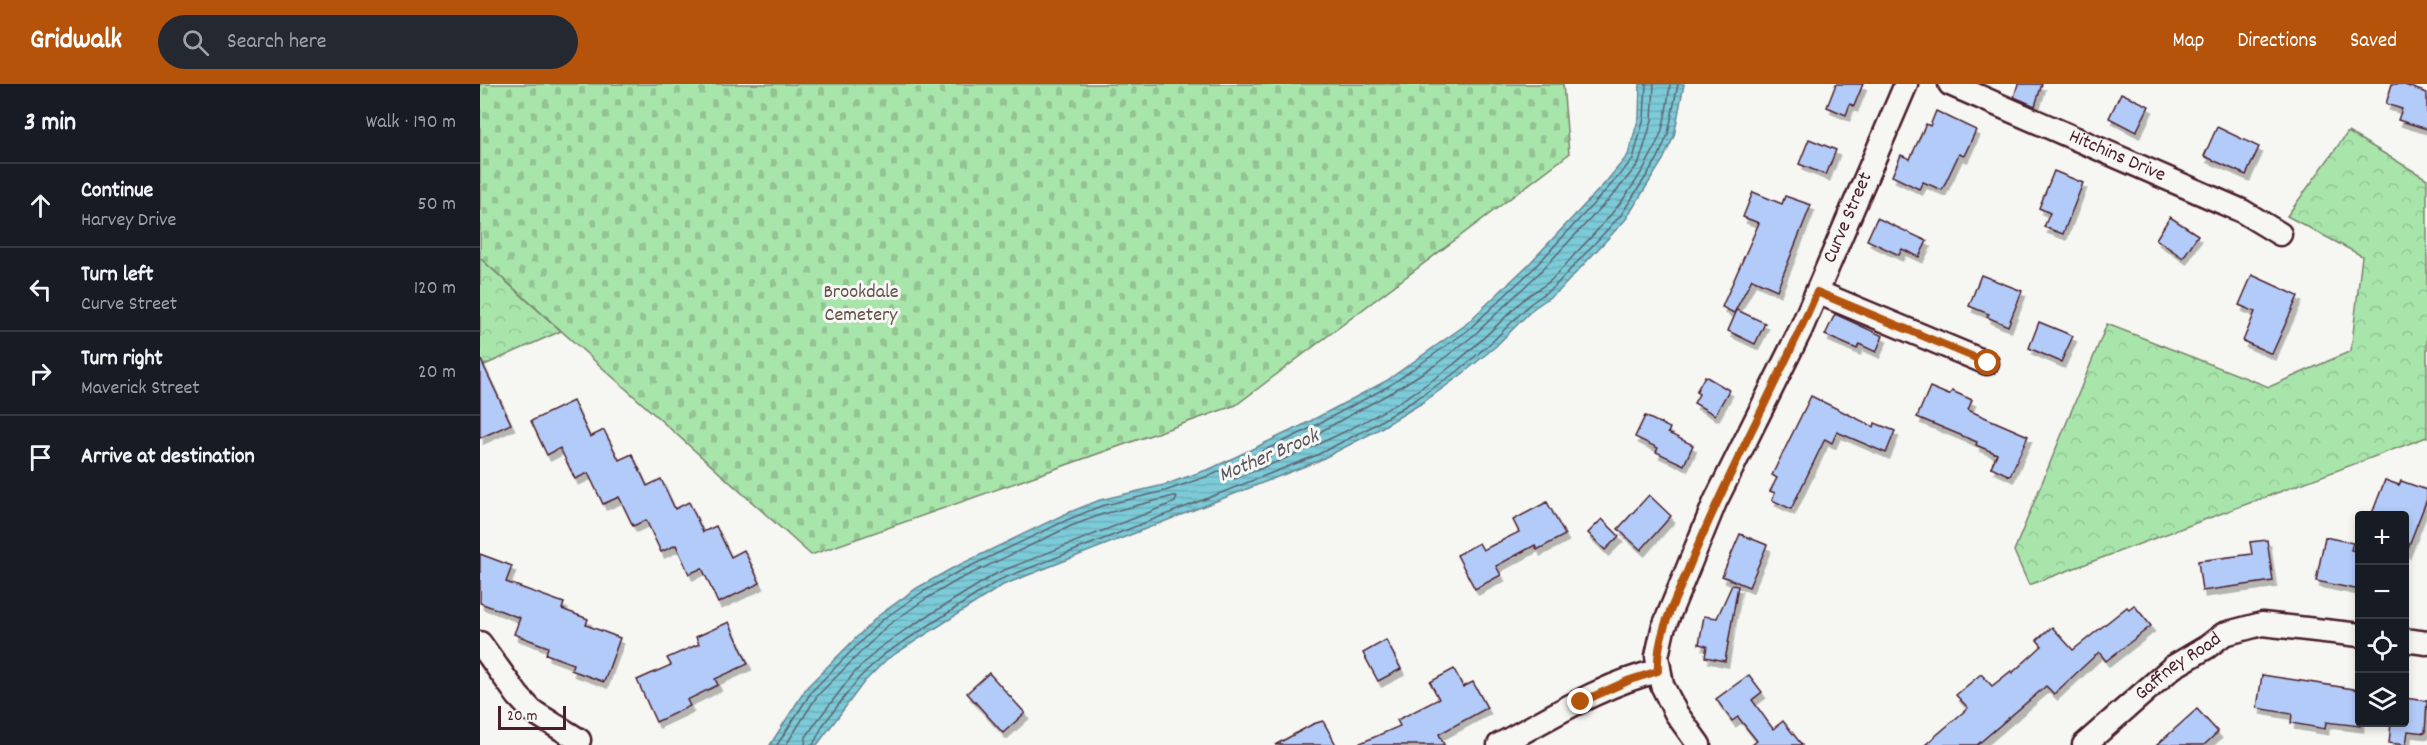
<!DOCTYPE html>
<meta charset="utf-8">
<style>
:root{--surface:#171b24;--page:#242831;--text:#f1f3f6;--muted:#9ea1a6;--line:#363941;--accent:#b45309}
body{margin:0;font-family:Dekko,sans-serif;background:var(--page);color:var(--text)}
.controls{position:absolute;right:18px;bottom:18px;display:grid;overflow:hidden;border-radius:6px;box-shadow:0 3px 9px #0003}
.controls button{width:54px;height:54px;display:grid;place-items:center;padding:0;border:0;border-bottom:2px solid var(--line);background:var(--surface);color:var(--text);font:30px sans-serif}
.scale{position:absolute;left:18px;bottom:15px;width:68px;box-sizing:border-box;padding-left:6px;border:3px solid #4a1f2b;border-top:0;font-size:16px;line-height:21px;white-space:nowrap;color:#4a1f2b;-webkit-text-stroke:4px #f6f6f2;paint-order:stroke}
.stop{position:absolute;width:18px;height:18px;margin:-14px;border:4px solid #b45309;border-radius:50%;background:#fff}
.stop.end{background:#b45309;border-color:#fff;box-shadow:0 2px 6px #0008}
.list{margin:0;padding:0;list-style:none}
h2{display:flex;justify-content:space-between;align-items:center;height:78px;margin:0;padding:0 24px;font-size:26px}
h2 small{font-size:20px;font-weight:400;color:var(--muted)}
.list li{display:grid;grid-template-columns:39px 1fr auto;gap:18px;align-items:center;box-sizing:border-box;height:84px;padding:0 24px;border-top:2px solid var(--line)}
.list b{display:block;font-size:22px;white-space:nowrap}
.list p{margin:0;font-size:20px;white-space:nowrap;color:var(--muted)}
.list em{font-size:20px;font-style:normal;color:var(--muted)}
.icon{flex:none;width:33px;height:33px;fill:none;stroke:currentColor;stroke-width:2;stroke-linecap:round;stroke-linejoin:round}
.map{position:relative;flex:none;width:1947px;height:661px;overflow:hidden}
header{display:flex;align-items:center;gap:36px;box-sizing:border-box;height:84px;padding:0 30px;background:var(--accent);color:#fff}
header strong{font-size:28px}
nav{display:flex;gap:33px;margin-inline-start:auto;font-size:21px}
.search{width:420px;height:54px;background:var(--page);display:flex;align-items:center;gap:15px;box-sizing:border-box;padding:0 21px;border-radius:33px;color:var(--muted);font-size:22px}
main{display:flex}
aside{flex:1;background:var(--surface)}
.map>svg:first-child{display:block}
.forest{fill:url(#forest-crowns);stroke:#79826b;stroke-width:1.5}
.cemetery{fill:url(#cemetery-stones);stroke:#79826b;stroke-width:1.5}
.water{fill:url(#water-rules);stroke:#688693;stroke-width:1.5}
.lines{fill:none;stroke-linecap:round;stroke-linejoin:round}
.shore{stroke:#5e6470;stroke-width:1.5}
.building{fill:#b3cbf9;stroke:#4a1f2b;stroke-width:1.5;filter:url(#shadow)}
.minor-casing{stroke:#4a1f2b;stroke-width:27}
.minor{stroke:#f6f6f2;stroke-width:22}
.route{stroke:#b45309;stroke-width:8}
.labels{text-anchor:middle;dominant-baseline:central;stroke-width:6;stroke-linejoin:round;paint-order:stroke}
.street-label{font-size:20px;fill:#4a1f2b;stroke:#f6f6f2}
.park-label{font-size:20px;fill:#62504b;stroke:#f6f6f2}
.water-label{font-size:21px;font-style:italic;fill:#59535f;stroke:#f6f6f2}
</style>
<header>
<strong>Gridwalk</strong>
<div class="search"><svg class="icon" aria-label="search" viewBox="0 0 24 24"><circle cx="10" cy="10" r="6"/><path d="M15 15l6 6"/></svg>Search here</div>
<nav><a>Map</a><a>Directions</a><a>Saved</a></nav>
</header>
<main>
<aside>
<h2>3 min<small>Walk · 190 m</small></h2>
<ul class="list">
<li><svg class="icon" aria-label="ahead" viewBox="0 0 24 24"><path d="M12 20V5M6 11l6-6 6 6"/></svg><div><b>Continue</b><p>Harvey Drive</p></div><em>50 m</em></li>
<li><svg class="icon" aria-label="left" viewBox="0 0 24 24"><path d="M17 20v-9H6M10 6l-5 5 5 5"/></svg><div><b>Turn left</b><p>Curve Street</p></div><em>120 m</em></li>
<li><svg class="icon" aria-label="right" viewBox="0 0 24 24"><path d="M7 20v-9h11M14 6l5 5-5 5"/></svg><div><b>Turn right</b><p>Maverick Street</p></div><em>20 m</em></li>
<li><svg class="icon" aria-label="arrive" viewBox="0 0 24 24"><path d="M6 21V4h12l-3 4 3 4H6"/></svg><div><b>Arrive at destination</b></div></li>
</ul>
</aside>
<div class="map">
<svg width="1947" height="661" viewBox="0 0 1947 661">
<defs>
<pattern id="forest-crowns" width="20" height="18" patternUnits="userSpaceOnUse" patternTransform="scale(1.5)"><rect width="20" height="18" fill="#a8e5ab"/><path d="M2 6a3 3 0 1 1 6 0M12 15a3 3 0 1 1 6 0" fill="none" stroke="#92c493"/></pattern>
<pattern id="cemetery-stones" width="16" height="16" patternUnits="userSpaceOnUse" patternTransform="scale(1.5)"><rect width="16" height="16" fill="#a8e5ab"/><path d="M2 7V4a2 2 0 0 1 4 0v3zM10 15v-3a2 2 0 0 1 4 0v3z" fill="#92c493"/></pattern>
<pattern id="water-rules" width="6" height="5" patternUnits="userSpaceOnUse" patternTransform="scale(1.5)"><rect width="6" height="5" fill="#7ccbd8"/><path d="M0 2.5h6" fill="none" stroke="#6daeba"/></pattern>
<filter id="shadow"><feDropShadow dx="3.5" dy="6" stdDeviation="0" flood-color="#0004"/></filter>
</defs>
<rect width="100%" height="100%" fill="#f6f6f2"/>
<filter id="ink" filterUnits="userSpaceOnUse"><feTurbulence type="fractalNoise" baseFrequency=".0167" numOctaves="2"/><feDisplacementMap in="SourceGraphic" scale="12" xChannelSelector="R" yChannelSelector="G"/><feConvolveMatrix kernelMatrix="1 2 1 2 8 2 1 2 1" color-interpolation-filters="sRGB"/></filter>
<g filter="url(#ink)">
<g class="forest">
<polygon points="1868,48 1947,95 1947,353 1549,501 1534,467 1627,240 1789,303 1871,267 1882,172 1807,132"/>
<polygon points="0,174 81,247 0,283"/>
</g>
<polygon class="cemetery" points="0,0 1083,0 1089,70 756,321 331,471 0,174"/>
<polygon class="water" points="1160,0 1204,0 1194,52 1183,76 1146,135 1079,207 1054,224 1016,262 981,291 942,319 894,348 838,377 523,501 407,575 384,598 337,661 290,661 327,603 398,532 437,504 471,485 585,430 620,416 684,401 732,384 821,342 906,297 984,242 1049,180 1125,99 1148,71 1159,33"/>
<g class="lines">
<g class="shore">
<path d="M1174,0L1172,36L1159,79L1135,109L1059,189L993,252L955,281L912,308L827,355L751,390L750,394L754,395C832,365 908,332 974,280C999,260 1021,237 1044,215C1052,208 1062,204 1070,197C1079,189 1087,179 1095,170C1129,135 1163,96 1181,49C1186,33 1188,16 1190,0"/>
<polyline points="297,661 332,607 402,536 441,509 474,490 587,436 621,422 685,407 734,390 823,348 909,302 987,247 1054,184 1129,103 1153,75 1164,34 1166,0"/>
<polyline points="306,661 337,612 407,542 444,516 478,496 591,442 623,430 694,412 697,413 695,418 517,489 425,546 398,565 374,589 337,637 326,653 325,661"/>
<polyline points="333,661 343,641 379,594 403,571 519,496 835,372 891,343 938,314 978,287 1012,258 1050,220 1075,202 1141,131 1178,74 1188,50 1198,0"/>
</g>
</g>
<g class="building">
<polygon points="1356,0 1383,0 1374,22 1370,20 1366,31 1347,23"/>
<polygon points="1538,0 1562,0 1555,22 1534,13"/>
<polygon points="1912,0 1922,0 1947,9 1947,45 1918,36 1922,25 1906,20"/>
<polygon points="1641,9 1669,22 1656,48 1629,34"/>
<polygon points="1456,27 1496,46 1484,72 1479,70 1462,106 1443,98 1439,105 1412,92 1421,71 1430,75 1446,40 1450,42"/>
<polygon points="1737,43 1779,63 1766,91 1724,72"/>
<polygon points="1329,55 1356,66 1346,91 1319,80"/>
<polygon points="1574,87 1603,99 1583,150 1564,143 1570,129 1559,124"/>
<polygon points="1273,108 1302,120 1305,112 1331,121 1297,206 1272,195 1254,229 1242,223 1279,139 1263,133"/>
<polygon points="1690,133 1718,151 1703,174 1676,155"/>
<polygon points="1397,134 1447,157 1439,173 1422,165 1419,171 1387,156"/>
<polygon points="1501,191 1542,207 1528,242 1507,233 1509,230 1489,222"/>
<polygon points="1772,191 1818,212 1792,270 1763,257 1775,228 1759,221"/>
<polygon points="1257,226 1285,239 1275,260 1248,247"/>
<polygon points="1355,230 1403,252 1396,268 1379,260 1377,265 1345,251"/>
<polygon points="1559,238 1593,252 1581,278 1549,264"/>
<polygon points="0,274 31,340 0,354"/>
<polygon points="1225,292 1249,306 1235,331 1214,319 1219,310 1216,308"/>
<polygon points="1450,303 1469,311 1472,307 1492,316 1488,326 1548,352 1530,392 1511,383 1517,370 1496,361 1497,358 1437,333"/>
<polygon points="1331,312 1394,343 1395,339 1415,347 1406,369 1357,348 1352,359 1345,355 1311,425 1292,416 1295,409 1290,407 1297,394 1292,391"/>
<polygon points="93,317 110,353 124,346 139,376 152,370 167,402 181,395 195,425 209,418 223,448 236,442 251,473 264,466 280,499 238,519 222,484 209,490 196,461 181,468 166,436 153,442 139,413 123,420 108,389 95,395 80,364 67,371 51,337"/>
<polygon points="1165,332 1190,344 1188,349 1213,361 1204,381 1176,368 1178,364 1155,353"/>
<polygon points="1905,396 1919,401 1921,397 1947,406 1947,415 1926,469 1924,432 1891,432"/>
<polygon points="1169,411 1191,432 1161,466 1138,445"/>
<polygon points="1067,418 1085,451 1057,466 1055,461 1016,482 1021,491 995,505 977,471 999,459 1003,466 1039,448 1033,436"/>
<polygon points="1122,435 1139,452 1125,466 1108,449"/>
<polygon points="1260,450 1287,461 1269,503 1242,492"/>
<polygon points="1845,453 1873,459 1871,466 1880,468 1880,506 1836,497"/>
<polygon points="1787,456 1793,497 1722,507 1718,477 1772,470 1770,458"/>
<polygon points="0,470 32,482 26,498 84,519 82,525 108,535 106,541 140,554 124,598 91,586 93,580 66,570 68,563 34,550 40,534 0,519"/>
<polygon points="1252,501 1258,502 1245,577 1225,573 1227,562 1219,560 1224,532 1237,534"/>
<polygon points="1654,521 1671,542 1626,577 1619,568 1574,610 1566,602 1497,661 1445,661 1488,624 1476,611 1501,590 1512,602 1531,587 1532,589 1562,562 1557,556 1572,543 1593,566 1647,523 1649,525"/>
<polygon points="249,538 268,580 235,595 238,601 207,616 210,622 176,638 157,596 191,581 187,574 219,560 216,553"/>
<polygon points="906,556 921,585 898,597 883,569"/>
<polygon points="974,585 983,603 993,598 1007,624 959,650 964,661 876,661 920,642 917,636 959,615 950,598"/>
<polygon points="509,589 545,629 523,649 487,609"/>
<polygon points="1269,591 1282,608 1272,616 1293,645 1303,637 1322,661 1272,661 1277,657 1258,633 1252,637 1236,615"/>
<polygon points="1782,591 1880,606 1880,642 1846,638 1845,645 1811,639 1812,630 1777,624"/>
<polygon points="1924,614 1947,617 1945,649 1928,647 1926,661 1909,659 1911,639 1924,639"/>
<polygon points="1717,625 1738,648 1724,661 1677,661"/>
<polygon points="843,637 856,661 795,661 833,640"/>
</g>
<g class="lines">
<g class="minor-casing">
<g id="minor">
<path id="s1" d="M1470,0L1762,127L1800,150"/>
<polyline points="1337,208 1507,279"/>
<polyline points="1924,556 1947,559"/>
<polyline points="0,559 38,612 52,627 99,656"/>
<path d="M1019,661C1070,634 1122,600 1178,587"/>
<path id="s2" d="M1219,661L1196,629L1182,601L1177,572L1183,545L1235,418L1321,245L1426,0"/>
<path id="s3" d="M1604,661L1693,583L1727,563L1744,550L1782,540L1880,551"/>
</g>
</g>
<use href="#minor" class="minor"/>
</g>
</g>
<g class="lines" filter="url(#ink)">
<path class="route" d="M1101,618L1150,596L1178,587C1176,550 1195,517 1209,483C1247,389 1297,301 1337,208L1508,279"/>
</g>
<g class="labels">
<g class="street-label">
<text stroke="none"><textPath href="#s1" startOffset="182">Hitchins Drive</textPath></text>
<text stroke="none"><textPath href="#s2" startOffset="579">Curve Street</textPath></text>
<text stroke="none"><textPath href="#s3" startOffset="123">Gaffney Road</textPath></text>
</g>
<g class="park-label">
<text x="381" y="209">Brookdale<tspan x="381" dy="23">Cemetery</tspan></text>
</g>
<g class="water-label">
<text transform="translate(789 373) rotate(-23)">Mother Brook</text>
</g>
</g>
</svg>
<div class="controls">
<button>+</button>
<button>−</button>
<button><svg class="icon" aria-label="locate" viewBox="0 0 24 24"><circle cx="12" cy="12" r="6"/><path d="M12 2v4M12 18v4M2 12h4M18 12h4"/></svg></button>
<button><svg class="icon" aria-label="layers" viewBox="0 0 24 24"><path d="M12 4l9 5-9 5-9-5zM3 14l9 5 9-5"/></svg></button>
</div>
<div class="scale">20 m</div>
<div class="stop" style="left:1508px;top:279px"></div>
<div class="stop end" style="left:1101px;top:618px"></div>
</div>
</main>
